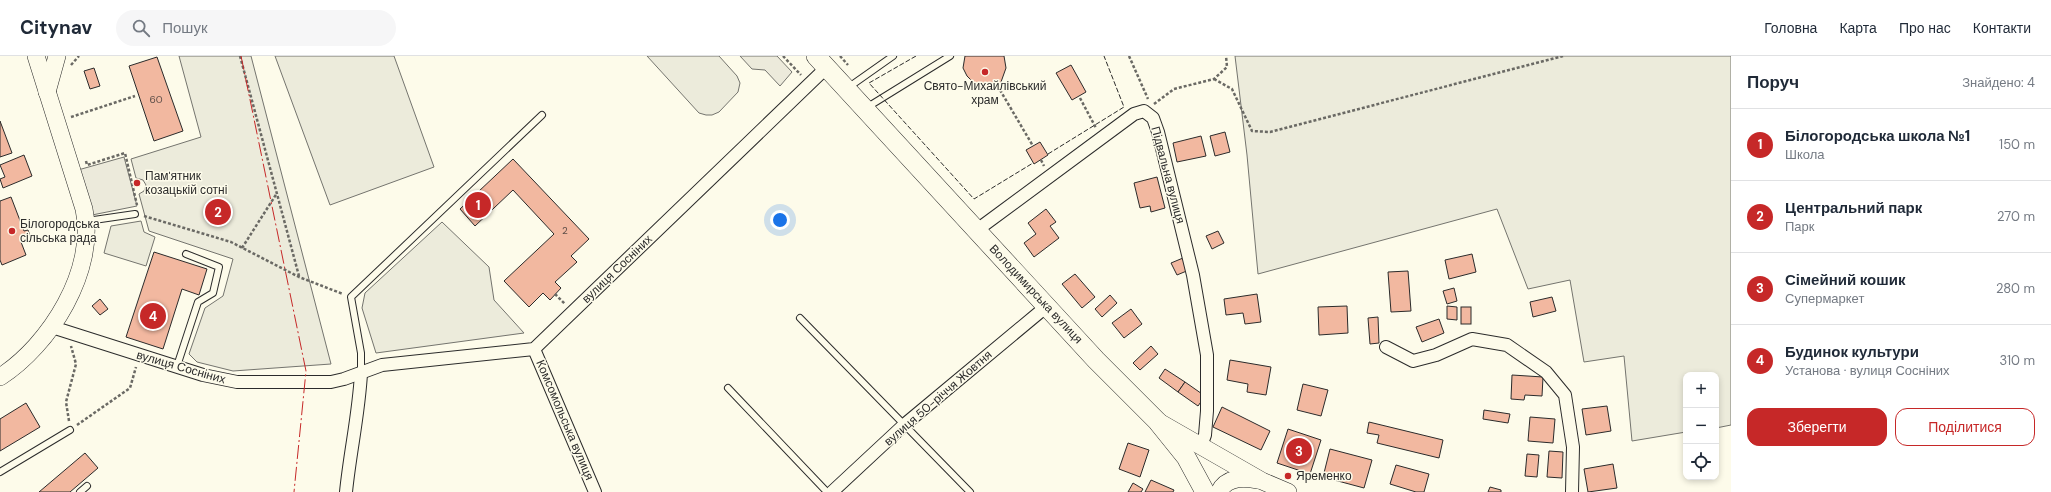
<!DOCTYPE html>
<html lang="uk">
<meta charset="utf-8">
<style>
:root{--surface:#fff;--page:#f6f6f7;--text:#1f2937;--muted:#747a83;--line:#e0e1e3;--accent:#c62828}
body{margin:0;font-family:"DM Sans",sans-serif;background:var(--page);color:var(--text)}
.controls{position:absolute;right:12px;bottom:12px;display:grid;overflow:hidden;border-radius:8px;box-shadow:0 2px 6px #0003}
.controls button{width:36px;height:36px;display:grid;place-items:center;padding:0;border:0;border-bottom:1px solid var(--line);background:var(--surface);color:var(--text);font:20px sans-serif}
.you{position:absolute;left:780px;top:164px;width:14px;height:14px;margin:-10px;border:3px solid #fff;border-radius:50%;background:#1a73e8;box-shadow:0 0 0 6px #1a73e833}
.badge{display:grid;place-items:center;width:26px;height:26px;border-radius:50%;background:var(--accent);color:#fff;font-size:13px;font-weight:700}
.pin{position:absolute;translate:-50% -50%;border:2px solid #fff;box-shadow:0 1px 4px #0006}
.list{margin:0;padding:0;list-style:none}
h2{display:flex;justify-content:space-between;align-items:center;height:52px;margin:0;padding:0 16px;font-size:17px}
h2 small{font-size:13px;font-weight:400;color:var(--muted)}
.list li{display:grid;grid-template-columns:26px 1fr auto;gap:12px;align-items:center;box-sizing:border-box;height:72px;padding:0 16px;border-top:1px solid var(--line)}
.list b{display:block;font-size:15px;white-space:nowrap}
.list p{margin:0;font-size:13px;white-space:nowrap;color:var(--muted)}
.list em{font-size:13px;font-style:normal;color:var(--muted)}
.actions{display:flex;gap:8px;padding:12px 16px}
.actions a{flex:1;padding:9px 0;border:1px solid var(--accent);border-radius:12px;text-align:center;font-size:14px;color:var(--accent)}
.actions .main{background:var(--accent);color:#fff}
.icon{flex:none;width:22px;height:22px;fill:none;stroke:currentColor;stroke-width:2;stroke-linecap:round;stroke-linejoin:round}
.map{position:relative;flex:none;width:1731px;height:436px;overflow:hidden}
header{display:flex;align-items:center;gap:24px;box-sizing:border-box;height:56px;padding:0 20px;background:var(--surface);border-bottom:1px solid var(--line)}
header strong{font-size:19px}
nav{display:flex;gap:22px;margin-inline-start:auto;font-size:14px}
.search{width:280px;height:36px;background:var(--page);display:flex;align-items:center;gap:10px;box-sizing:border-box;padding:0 14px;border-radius:22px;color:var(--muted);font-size:15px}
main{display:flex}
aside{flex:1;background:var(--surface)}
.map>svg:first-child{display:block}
.green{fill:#ecebdb;stroke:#74746e}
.parking{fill:#eceadb;stroke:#74746e}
.building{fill:#f2b8a0;stroke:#2b2b2b}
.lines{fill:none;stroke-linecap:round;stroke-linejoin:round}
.lane-casing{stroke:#2b2b2b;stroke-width:8}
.street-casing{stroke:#2b2b2b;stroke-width:14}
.secondary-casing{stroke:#2b2b2b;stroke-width:18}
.primary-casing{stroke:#2b2b2b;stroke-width:20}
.path{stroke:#6a6964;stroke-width:2.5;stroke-dasharray:3 2;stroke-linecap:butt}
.lane{stroke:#fdfbea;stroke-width:6}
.street{stroke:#fdfbea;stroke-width:12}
.secondary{stroke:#fdfbea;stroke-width:17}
.primary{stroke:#fdfbea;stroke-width:19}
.fence{stroke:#2b2b2b;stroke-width:1;stroke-dasharray:5 2;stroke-linecap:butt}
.power{stroke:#c62828;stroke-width:1;stroke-dasharray:14 3 2 3;stroke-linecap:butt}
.poi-dot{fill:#c62828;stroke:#fdfbea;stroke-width:1.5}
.labels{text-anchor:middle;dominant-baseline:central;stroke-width:3;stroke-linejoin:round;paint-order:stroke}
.number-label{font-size:10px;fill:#5d4e48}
.poi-label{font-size:12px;fill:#2b2b2b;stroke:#fdfbea;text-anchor:start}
.street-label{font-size:12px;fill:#2b2b2b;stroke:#fdfbea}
</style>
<header>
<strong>Citynav</strong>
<div class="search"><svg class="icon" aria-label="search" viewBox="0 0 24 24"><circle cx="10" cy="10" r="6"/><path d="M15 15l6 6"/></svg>Пошук</div>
<nav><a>Головна</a><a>Карта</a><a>Про нас</a><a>Контакти</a></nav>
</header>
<main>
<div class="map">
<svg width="1731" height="436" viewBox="0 0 1731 436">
<rect width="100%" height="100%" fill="#fdfbea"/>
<g class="green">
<polygon points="179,0 251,0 331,308 233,315 197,306 189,298 205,252 223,240 233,203 149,175 139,138 144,135 146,129 143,124 136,122 131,103 201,81"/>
<polygon points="275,0 394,0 434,111 330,149"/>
<polygon points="647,0 719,0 737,20 740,27 738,36 719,56 712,59 706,59 699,57"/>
<polygon points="1235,0 1731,0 1731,369 1716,372 1716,319 1686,319 1686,376 1632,385 1624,300 1584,306 1570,224 1528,233 1497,153 1258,218 1247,99"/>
<polygon points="141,165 144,176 155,181 146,210 104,197 111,170"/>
<polygon points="442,166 489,211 494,244 524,277 376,297 362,252 365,237"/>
</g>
<g class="parking">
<polygon points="740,0 777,0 792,16 780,30 765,14 752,13"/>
<polygon points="124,101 137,150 92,159 78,114"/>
</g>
<g class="building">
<polygon points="965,0 1004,0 1006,12 1001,26 995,32 989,32 981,31 974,27 967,20 963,12"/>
<polygon points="157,1 183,75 154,85 129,10"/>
<polygon points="1071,9 1086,36 1072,44 1056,17"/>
<polygon points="94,12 100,30 90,33 84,15"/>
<polygon points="0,65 12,97 0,101"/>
<polygon points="1225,76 1230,96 1215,100 1210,80"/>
<polygon points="1201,80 1206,100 1177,106 1173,87"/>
<polygon points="1040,86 1048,99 1034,108 1026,94"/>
<polygon points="24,99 32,120 3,132 0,123 5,121 0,109"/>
<polygon points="513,103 589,183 571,200 577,206 555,226 561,232 550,244 543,237 529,251 504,225 554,178 513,134 475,170 460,153"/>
<polygon points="1157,121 1165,152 1151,156 1150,150 1140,152 1134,127"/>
<polygon points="11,141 24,175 28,174 31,182 21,186 26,199 2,209 0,204 0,145"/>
<polygon points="1046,153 1056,166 1050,170 1059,182 1034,201 1024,187 1036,178 1028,167"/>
<polygon points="1218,175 1224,187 1212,193 1206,180"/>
<polygon points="154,196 207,213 199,239 182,233 163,293 126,281"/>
<polygon points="1472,198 1476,216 1449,223 1445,204"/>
<polygon points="1183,202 1189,214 1177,219 1171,207"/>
<polygon points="1408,215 1411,255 1391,256 1388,216"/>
<polygon points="1075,218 1095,241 1082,252 1062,228"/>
<polygon points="1454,232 1457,245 1447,248 1443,235"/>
<polygon points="1257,238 1261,266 1245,268 1243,257 1226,259 1224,243"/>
<polygon points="1110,239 1117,247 1102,261 1095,253"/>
<polygon points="1552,241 1556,255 1533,261 1530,246"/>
<polygon points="100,243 108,253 100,259 92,250"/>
<polygon points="1347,250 1348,277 1319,279 1318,251"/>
<polygon points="1447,250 1457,251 1457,264 1447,263"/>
<rect x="1461" y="251" width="10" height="17"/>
<polygon points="1131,253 1142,268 1124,282 1112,267"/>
<polygon points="1378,261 1379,287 1370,288 1368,262"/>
<polygon points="1439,263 1444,277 1422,286 1416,271"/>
<polygon points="1151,290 1158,298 1140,314 1133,307"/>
<polygon points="1230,304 1271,311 1266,339 1247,336 1248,328 1227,324"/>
<polygon points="1165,313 1185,326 1178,336 1159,322"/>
<polygon points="1512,319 1543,321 1542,340 1525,339 1524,344 1511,343"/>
<polygon points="1185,326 1205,340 1198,350 1178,336"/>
<polygon points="1303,328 1328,334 1321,360 1297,354"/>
<polygon points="26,347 40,371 0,395 0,363"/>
<polygon points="1607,350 1611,375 1586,379 1582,353"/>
<polygon points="1222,351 1270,375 1261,394 1213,371"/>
<polygon points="1484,354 1510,358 1508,367 1483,363"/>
<polygon points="1530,361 1555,363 1553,387 1528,385"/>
<polygon points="1369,366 1443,384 1439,402 1377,387 1379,379 1367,377"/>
<polygon points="1288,373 1321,384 1310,418 1277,407"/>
<polygon points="1128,387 1149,394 1140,421 1119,413"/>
<polygon points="1330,393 1372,404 1364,432 1323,421"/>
<polygon points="1549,395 1563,396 1562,422 1547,421"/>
<polygon points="85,397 98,412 70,436 39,436"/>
<polygon points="1527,398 1539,399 1537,421 1525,420"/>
<polygon points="1613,408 1617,432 1588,436 1584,413"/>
<polygon points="1396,409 1429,418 1424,436 1416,436 1390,428"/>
<polygon points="1151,424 1174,434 1173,436 1145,436"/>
<polygon points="1133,427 1143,433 1141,436 1128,436"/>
<polygon points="1490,431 1501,434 1501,436 1488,436"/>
</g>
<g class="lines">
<g class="lane-casing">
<g id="lane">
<polyline points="849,31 893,0"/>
<polyline points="866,52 950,0"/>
<polyline points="87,165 135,158"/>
<polyline points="800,262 970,436"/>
<polyline points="177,310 198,246 213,237 219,211 186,198"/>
<polyline points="361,317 361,297 351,241 542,59"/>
<polyline points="728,332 827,436"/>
<polyline points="0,416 70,374"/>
<polyline points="80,436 87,430"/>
</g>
</g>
<g class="street-casing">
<g id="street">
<polyline points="977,174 1134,58 1144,55 1153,62 1158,76 1193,219 1207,299 1207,355 1205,379 1201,390"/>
<polyline points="52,271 203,319 237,326 331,326 344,323 382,309 534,293 826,12"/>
<polyline points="1386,291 1413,305 1436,299 1472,283 1507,289 1546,316 1565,339 1573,391 1572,436"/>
<polyline points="534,293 595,436"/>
<path d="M346,436C350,396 359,357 361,317"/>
<polyline points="832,436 904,369 1047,250"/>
</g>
</g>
<g class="secondary-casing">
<g id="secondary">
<polyline points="47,36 57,0"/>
<path d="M0,321C50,289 97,214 84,153L36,0"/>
<polyline points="1159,366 1262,425 1288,436"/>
<path d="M1219,436C1226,421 1243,421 1257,424"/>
</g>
</g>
<g class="primary-casing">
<polyline id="primary" points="816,0 1096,304 1157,365 1186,401 1205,436"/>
</g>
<g class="path">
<polyline points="240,0 299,220"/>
<polyline points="783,0 801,19"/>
<polyline points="840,0 848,9"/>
<polyline points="1129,0 1148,43"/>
<polyline points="71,9 79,0"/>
<polyline points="1214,23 1232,33 1252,75 1270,76 1563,0"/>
<polyline points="1000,34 1033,90"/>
<polyline points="1080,42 1096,72"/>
<polyline points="1154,48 1174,33 1214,23 1227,11 1226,0"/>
<polyline points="71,61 135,40"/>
<polyline points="1041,104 1044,110"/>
<polyline points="86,105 87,109 125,97 137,149"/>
<polyline points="144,160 231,186 299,221 343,238"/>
<polyline points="242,192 277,137"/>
<polyline points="555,238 565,248"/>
<polyline points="69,365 66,346 76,308 71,290"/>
<polyline points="77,369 130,332 136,311"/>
</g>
<use href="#lane" class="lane"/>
<use href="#street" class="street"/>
<use href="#secondary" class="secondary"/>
<use href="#primary" class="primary"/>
<g class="fence">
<polyline points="916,0 869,27 974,143 1033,107"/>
<polyline points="1048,98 1124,51 1104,0"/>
</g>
<polyline class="power" points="241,0 306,315 294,436"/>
</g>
<g class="poi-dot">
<circle cx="985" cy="16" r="4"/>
<circle cx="137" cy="127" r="4"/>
<circle cx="12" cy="175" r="4"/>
<circle cx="1288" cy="420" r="4"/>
</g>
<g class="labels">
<g class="number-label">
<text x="156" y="43">60</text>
<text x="565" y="174">2</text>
</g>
<g class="poi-label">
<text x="985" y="30" text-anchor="middle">Свято-Михайлівський<tspan x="985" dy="14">храм</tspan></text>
<text x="145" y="120">Пам'ятник<tspan x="145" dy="14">козацькій сотні</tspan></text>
<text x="20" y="168">Білогородська<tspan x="20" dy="14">сільська рада</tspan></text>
<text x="1296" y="420">Яременко</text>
</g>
<g class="street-label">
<text transform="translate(1168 119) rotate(75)">Підвальна вулиця</text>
<text transform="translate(617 213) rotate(-44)">вулиця Сосніних</text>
<text transform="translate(1036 238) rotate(47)">Володимирська вулиця</text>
<text transform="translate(181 311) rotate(16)">вулиця Сосніних</text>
<text transform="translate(938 342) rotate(-41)">вулиця 50-річчя Жовтня</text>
<text transform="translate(565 364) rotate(67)">Комсомольська вулиця</text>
</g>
</g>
</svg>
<div class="controls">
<button>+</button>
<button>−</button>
<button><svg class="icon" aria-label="locate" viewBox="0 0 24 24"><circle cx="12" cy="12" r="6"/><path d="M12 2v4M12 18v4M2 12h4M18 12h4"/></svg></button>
</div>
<div class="you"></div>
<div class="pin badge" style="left:478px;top:149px">1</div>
<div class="pin badge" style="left:218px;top:156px">2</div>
<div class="pin badge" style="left:1299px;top:395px">3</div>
<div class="pin badge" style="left:153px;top:260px">4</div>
</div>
<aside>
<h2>Поруч<small>Знайдено: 4</small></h2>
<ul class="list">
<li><span class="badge">1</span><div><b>Білогородська школа №1</b><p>Школа</p></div><em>150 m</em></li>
<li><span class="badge">2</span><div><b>Центральний парк</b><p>Парк</p></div><em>270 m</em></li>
<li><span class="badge">3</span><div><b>Сімейний кошик</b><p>Супермаркет</p></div><em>280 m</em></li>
<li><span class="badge">4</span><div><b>Будинок культури</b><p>Установа · вулиця Сосніних</p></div><em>310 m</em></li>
</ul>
<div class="actions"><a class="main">Зберегти</a><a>Поділитися</a></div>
</aside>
</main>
